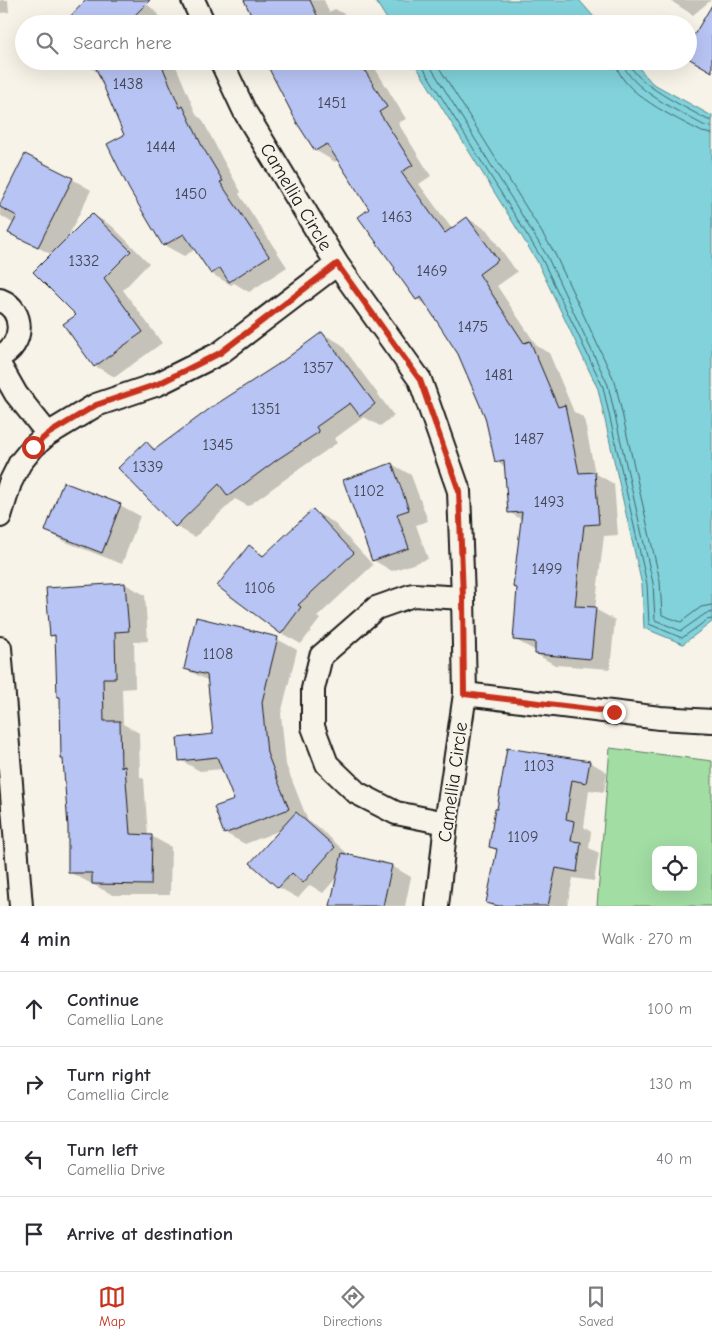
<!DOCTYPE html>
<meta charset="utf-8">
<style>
:root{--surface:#fff;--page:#f2f2f3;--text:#2b2b33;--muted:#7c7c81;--line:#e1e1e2;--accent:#c8321e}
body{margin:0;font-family:"Comic Neue",sans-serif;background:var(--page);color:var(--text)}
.controls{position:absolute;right:15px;bottom:15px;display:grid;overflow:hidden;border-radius:10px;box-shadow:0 5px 20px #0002}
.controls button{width:45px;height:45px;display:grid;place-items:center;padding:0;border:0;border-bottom:1px solid var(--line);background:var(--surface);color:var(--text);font:25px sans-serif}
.stop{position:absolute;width:15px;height:15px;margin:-11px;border:4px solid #c8321e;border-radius:50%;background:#fff}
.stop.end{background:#c8321e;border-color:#fff;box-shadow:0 1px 5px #0008}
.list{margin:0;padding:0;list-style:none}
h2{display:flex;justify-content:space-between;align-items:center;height:65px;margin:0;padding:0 20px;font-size:21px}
h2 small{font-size:16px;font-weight:400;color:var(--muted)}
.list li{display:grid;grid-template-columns:32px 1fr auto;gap:15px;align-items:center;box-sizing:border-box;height:75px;padding:0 20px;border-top:1px solid var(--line)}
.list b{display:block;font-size:19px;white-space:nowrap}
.list p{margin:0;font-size:16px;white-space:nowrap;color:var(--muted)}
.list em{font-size:16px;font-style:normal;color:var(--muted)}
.icon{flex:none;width:28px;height:28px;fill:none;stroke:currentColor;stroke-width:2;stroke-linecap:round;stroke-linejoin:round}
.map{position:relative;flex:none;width:712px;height:906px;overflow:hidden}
.search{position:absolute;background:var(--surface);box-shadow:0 5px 20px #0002;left:15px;right:15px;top:15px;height:55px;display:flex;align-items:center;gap:12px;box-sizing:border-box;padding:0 18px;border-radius:28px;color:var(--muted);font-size:19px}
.sheet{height:365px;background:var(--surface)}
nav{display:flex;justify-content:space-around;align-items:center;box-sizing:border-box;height:70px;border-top:1px solid var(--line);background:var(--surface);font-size:14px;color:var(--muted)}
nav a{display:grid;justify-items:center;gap:2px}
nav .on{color:var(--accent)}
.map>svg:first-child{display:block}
.green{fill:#a2dda4;stroke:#5f7c60;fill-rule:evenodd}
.water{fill:#81d2db;stroke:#59898f}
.shadow{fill:#0003}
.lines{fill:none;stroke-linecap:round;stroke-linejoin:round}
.shore{stroke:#446568;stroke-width:1}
.building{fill:#b8c4f4;stroke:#1c1c1c}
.street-casing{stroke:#1c1c1c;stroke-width:26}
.street{stroke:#f7f3e8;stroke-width:22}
.route{stroke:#c8321e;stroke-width:6}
.labels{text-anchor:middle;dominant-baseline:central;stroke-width:4;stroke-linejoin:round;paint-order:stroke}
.number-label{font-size:16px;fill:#434652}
.street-label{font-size:19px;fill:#1c1c1c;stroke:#f7f3e8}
</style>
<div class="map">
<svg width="712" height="906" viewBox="0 0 712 906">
<rect width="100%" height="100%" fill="#f7f3e8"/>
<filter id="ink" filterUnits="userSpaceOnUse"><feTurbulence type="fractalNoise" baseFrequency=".02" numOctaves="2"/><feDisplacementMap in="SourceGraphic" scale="10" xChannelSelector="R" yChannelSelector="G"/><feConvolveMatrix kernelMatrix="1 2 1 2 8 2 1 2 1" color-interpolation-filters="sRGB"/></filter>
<g filter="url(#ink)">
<path class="green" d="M610,748L712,761V906H597ZM656,850H693V887H656Z"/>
<g class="water">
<polygon points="375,0 579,0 600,24 390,24"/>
<polygon points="413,61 633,61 652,83 712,116 712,622 683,644 644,628 642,585 598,389 537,261"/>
</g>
<g class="shadow">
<polygon points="0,0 8,0 9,12 0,13"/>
<polygon points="88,0 143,0 162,18 156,24 64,24"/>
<polygon points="245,0 324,0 329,12 335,9 355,20 357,24 256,24"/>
<polygon points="671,0 711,0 693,15 674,3"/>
<polygon points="81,61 171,61 175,64 197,116 202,119 222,158 241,192 239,194 287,267 249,292 234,283 231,285 212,274 196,249 184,256 164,245 102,75"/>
<polygon points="267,61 377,61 378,63 373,65 406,119 398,123 431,176 419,184 452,229 467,218 487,230 517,272 497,286 537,346 549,353 574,412 584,418 595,473 614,484 618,535 604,536 595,609 615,620 610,669 555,665 536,654 536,651 514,639 522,520 509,512 505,467 496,461 486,417 459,353 427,305 417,299 371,209 339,159 335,162 315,150"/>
<polygon points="72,179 91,190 67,239 92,214 112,226 149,263 123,290 162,343 115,377 95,366 78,315 52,255 10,232 14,224 0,215 0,207"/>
<polygon points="322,333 341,344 394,416 380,426 364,417 334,439 337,443 298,470 248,506 235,499 195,537 175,526 146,443 156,449 281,364"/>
<polygon points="392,464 411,475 428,521 416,525 428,559 392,571 373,560"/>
<polygon points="120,505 140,516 122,564 66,542 46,531"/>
<polygon points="313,511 333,522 373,565 317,617 320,619 301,644 281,633 249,546 265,556"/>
<polygon points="125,584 145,595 148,641 134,642 135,688 122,689 123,724 139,733 140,777 144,779 148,836 151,836 171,847 170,895 113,895 69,872 69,827 62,698 58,696 57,638 51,635"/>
<polygon points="277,639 297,650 281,714 286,765 308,821 316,825 350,856 392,866 411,877 405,906 331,906 338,876 323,893 310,885 298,898 278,887 281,830 245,844 225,833 235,800 223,769 200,771 180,760 214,735 209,681 185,669"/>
<polygon points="590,762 607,772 604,792 589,790 584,827 591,832 589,848 599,853 594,881 573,878 567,906 493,906 487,903 498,851 490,847"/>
</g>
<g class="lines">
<g class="shore">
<polyline points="419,61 542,259 603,387 647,584 649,624 682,638 707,620 712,619"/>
<polyline points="427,61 547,256 608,385 653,583 655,620 681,631 705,614 712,612"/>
<polyline points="435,61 554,252 615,382 660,581 662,615 681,622 701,607 712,605"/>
<path d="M616,61C617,92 678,119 702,132L712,134"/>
<path d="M623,61C625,87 684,114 705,126L712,127"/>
<path d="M629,61C632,83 689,109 708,120H712"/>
</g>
</g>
<g class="building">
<polygon points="86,0 150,0 126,24 63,24"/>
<polygon points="244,0 310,0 321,24 255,24"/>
<polygon points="712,5 712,72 688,58 688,45"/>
<polygon points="93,61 160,61 180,108 183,106 202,146 223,181 220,182 269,256 229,282 220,268 211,274 184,234 163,246 129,189 107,144 124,135"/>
<polygon points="265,61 359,61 387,107 379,112 413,165 401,172 445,233 467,217 498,260 479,274 524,343 530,341 558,407 565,405 579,473 595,472 599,524 584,525 575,606 596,607 591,659 535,654 535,642 513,640 517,588 513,587 522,512 508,513 504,460 495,462 485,417 458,354 421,297 416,300 394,269 395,268 358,217 369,209 327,144 315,151 297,123"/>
<polygon points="25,154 73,178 38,247 8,233 17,216 0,207 0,204"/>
<polygon points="92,213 131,251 104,278 143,332 94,367 63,324 76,315 33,272"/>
<polygon points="322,332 375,404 360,416 350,403 316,427 319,432 278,459 228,496 219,484 175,527 118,468 146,441 154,450 212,407 280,363"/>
<polygon points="392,463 409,510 397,514 409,548 372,561 343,480"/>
<polygon points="63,482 121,504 102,553 45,531"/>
<polygon points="313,509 354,553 298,605 301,607 281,634 217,586 249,545 263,556"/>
<polygon points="125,583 129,631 115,632 116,678 103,678 104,721 120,721 121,767 125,766 130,834 152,835 151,885 92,884 92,873 68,873 68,827 63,759 61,759 60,697 57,697 55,635 50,636 46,588"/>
<polygon points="196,617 278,637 262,702 267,753 289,809 224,834 214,807 234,800 217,757 179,761 177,738 213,734 207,675 184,669"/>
<polygon points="507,748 590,761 586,783 572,780 566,819 574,821 571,841 581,842 577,872 556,868 548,906 499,906 486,903 497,849 489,847 495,809 497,809"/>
<polygon points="296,812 335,847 303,883 292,873 278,888 250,863"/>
<polygon points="342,853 392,865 383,906 330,906"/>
</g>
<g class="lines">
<g class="street-casing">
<g id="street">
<polyline points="193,0 204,24"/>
<polyline points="221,61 245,112 337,264 420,380 459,491 463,598 465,694 446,823 437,906"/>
<path d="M0,300C26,310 24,346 0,356"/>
<polyline points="0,366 16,394 48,434"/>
<polyline points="0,516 10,483 20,463 33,447 48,434 96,405 158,384 220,353 337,264"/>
<polyline points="0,648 21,906"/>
<polyline points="465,694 660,718 712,721"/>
<polyline points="446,823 396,813 357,793 327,764 313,727 313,689 321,656 376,608 413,595 463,598"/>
</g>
</g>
<use href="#street" class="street"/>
</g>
</g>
<g class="lines" filter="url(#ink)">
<polyline class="route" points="33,447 48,434 96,405 158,384 220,353 337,264 420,380 459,491 463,598 464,694 614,712"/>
</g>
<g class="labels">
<g class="number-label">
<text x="128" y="84">1438</text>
<text x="332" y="103">1451</text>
<text x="161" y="147">1444</text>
<text x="191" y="194">1450</text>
<text x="397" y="217">1463</text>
<text x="84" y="261">1332</text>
<text x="432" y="271">1469</text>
<text x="473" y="327">1475</text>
<text x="318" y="368">1357</text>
<text x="499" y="375">1481</text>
<text x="266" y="409">1351</text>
<text x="529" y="439">1487</text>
<text x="218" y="445">1345</text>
<text x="148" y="467">1339</text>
<text x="369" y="491">1102</text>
<text x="549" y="502">1493</text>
<text x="547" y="569">1499</text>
<text x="260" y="588">1106</text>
<text x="218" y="654">1108</text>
<text x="539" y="766">1103</text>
<text x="523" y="837">1109</text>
</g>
<g class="street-label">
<text transform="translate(296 197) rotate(59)">Camellia Circle</text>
<text transform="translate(453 782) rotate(-82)">Camellia Circle</text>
</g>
</g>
</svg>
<div class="controls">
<button><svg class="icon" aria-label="locate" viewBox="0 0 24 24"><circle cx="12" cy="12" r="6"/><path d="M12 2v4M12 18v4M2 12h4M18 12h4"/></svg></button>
</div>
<div class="stop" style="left:33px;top:447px"></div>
<div class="stop end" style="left:614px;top:712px"></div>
<div class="search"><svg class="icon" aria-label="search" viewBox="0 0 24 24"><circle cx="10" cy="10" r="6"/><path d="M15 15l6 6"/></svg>Search here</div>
</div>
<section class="sheet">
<h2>4 min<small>Walk · 270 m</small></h2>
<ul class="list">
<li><svg class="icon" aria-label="ahead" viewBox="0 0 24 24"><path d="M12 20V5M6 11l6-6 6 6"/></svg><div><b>Continue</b><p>Camellia Lane</p></div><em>100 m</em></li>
<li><svg class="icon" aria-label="right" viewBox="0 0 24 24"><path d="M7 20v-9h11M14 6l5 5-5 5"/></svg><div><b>Turn right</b><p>Camellia Circle</p></div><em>130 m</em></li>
<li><svg class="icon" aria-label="left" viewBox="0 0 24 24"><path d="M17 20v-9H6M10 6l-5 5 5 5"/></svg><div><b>Turn left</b><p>Camellia Drive</p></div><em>40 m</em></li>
<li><svg class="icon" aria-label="arrive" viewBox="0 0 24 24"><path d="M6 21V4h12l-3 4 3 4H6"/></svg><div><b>Arrive at destination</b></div></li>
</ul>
</section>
<nav>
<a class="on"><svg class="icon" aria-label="map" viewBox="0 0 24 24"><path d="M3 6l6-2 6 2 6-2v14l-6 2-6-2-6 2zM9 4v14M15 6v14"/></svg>Map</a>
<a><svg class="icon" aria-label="directions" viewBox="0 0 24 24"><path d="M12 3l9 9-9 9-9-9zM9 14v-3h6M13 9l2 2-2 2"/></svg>Directions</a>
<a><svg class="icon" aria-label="saved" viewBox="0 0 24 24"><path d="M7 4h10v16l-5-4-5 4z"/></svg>Saved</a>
</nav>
